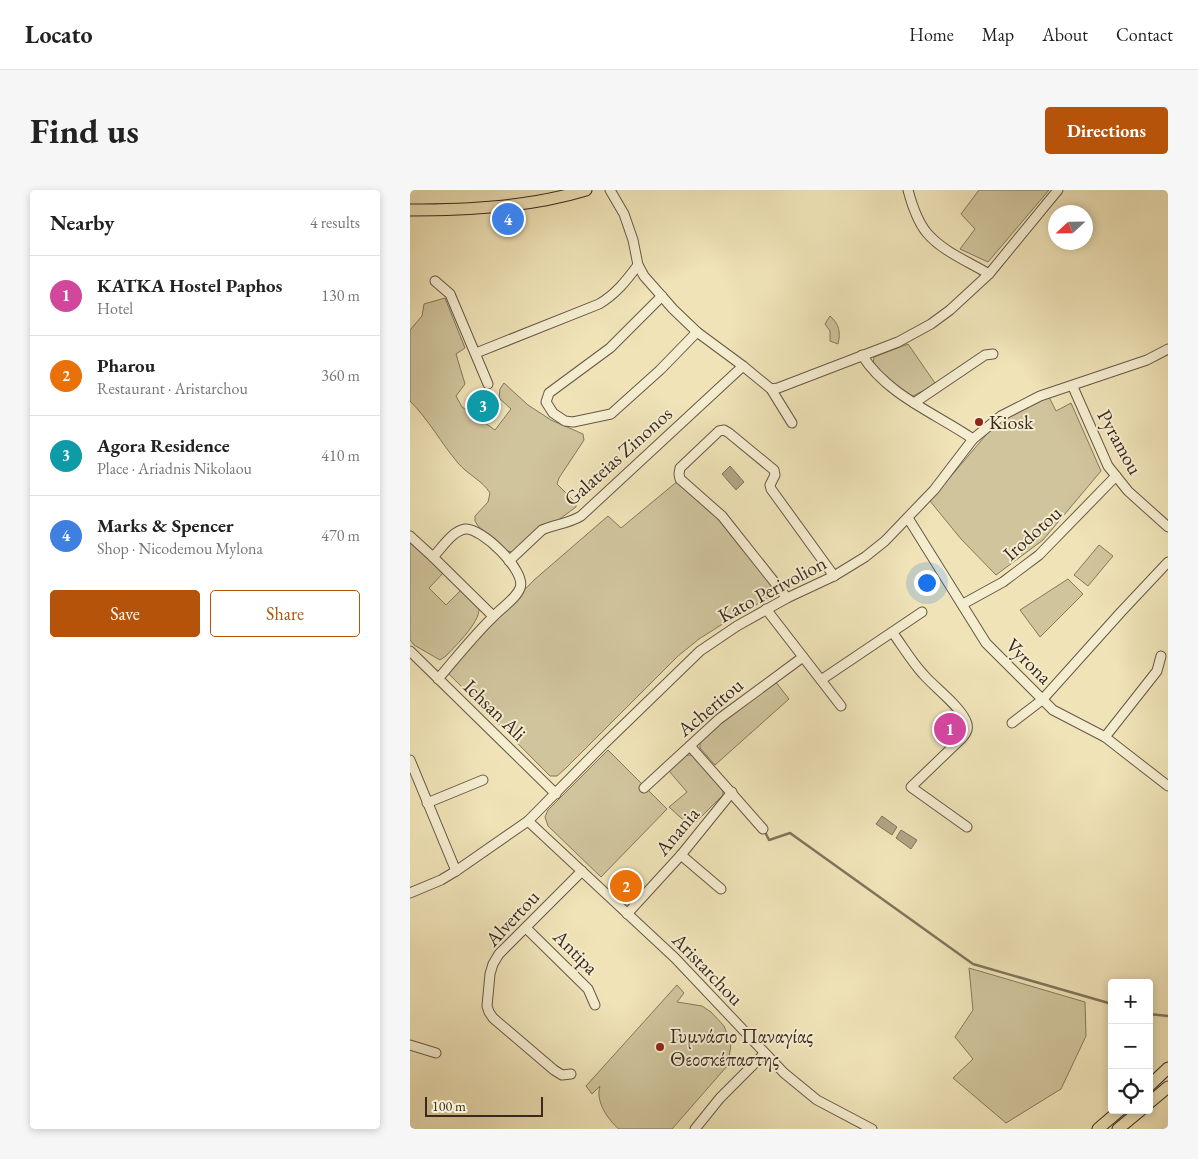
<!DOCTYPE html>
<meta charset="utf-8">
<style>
:root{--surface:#fff;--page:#f6f6f6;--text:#222;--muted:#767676;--line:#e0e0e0;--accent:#b45309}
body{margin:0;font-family:"EB Garamond",serif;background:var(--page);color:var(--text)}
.controls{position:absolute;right:15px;bottom:15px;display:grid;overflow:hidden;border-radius:5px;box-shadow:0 2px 8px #0003}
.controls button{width:45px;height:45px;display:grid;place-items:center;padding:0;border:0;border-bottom:1px solid var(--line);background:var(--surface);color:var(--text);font:25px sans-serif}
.compass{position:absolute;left:638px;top:15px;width:45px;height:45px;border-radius:50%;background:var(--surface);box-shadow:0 2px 8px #0003;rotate:248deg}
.scale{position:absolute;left:15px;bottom:12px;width:118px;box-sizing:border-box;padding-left:5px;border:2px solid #392a20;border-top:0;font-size:14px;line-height:18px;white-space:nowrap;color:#392a20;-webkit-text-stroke:4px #f5edd0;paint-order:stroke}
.you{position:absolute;left:516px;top:392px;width:18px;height:18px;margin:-12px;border:4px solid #fff;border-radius:50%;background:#1a73e8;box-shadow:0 0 0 8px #1a73e833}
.badge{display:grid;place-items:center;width:32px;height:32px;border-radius:50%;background:var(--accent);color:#fff;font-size:16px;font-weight:700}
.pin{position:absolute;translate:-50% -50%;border:2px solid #fff;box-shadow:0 1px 5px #0006}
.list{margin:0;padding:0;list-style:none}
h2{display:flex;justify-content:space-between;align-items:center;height:65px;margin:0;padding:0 20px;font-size:21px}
h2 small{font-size:16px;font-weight:400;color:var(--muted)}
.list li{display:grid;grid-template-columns:32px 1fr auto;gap:15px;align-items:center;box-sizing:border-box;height:80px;padding:0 20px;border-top:1px solid var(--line)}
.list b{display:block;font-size:19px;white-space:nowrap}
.list p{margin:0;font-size:16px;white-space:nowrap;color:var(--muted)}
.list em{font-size:16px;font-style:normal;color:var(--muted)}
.actions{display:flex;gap:10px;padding:15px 20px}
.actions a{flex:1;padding:11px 0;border:1px solid var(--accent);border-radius:5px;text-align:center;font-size:18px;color:var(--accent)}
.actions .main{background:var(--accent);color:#fff}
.icon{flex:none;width:28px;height:28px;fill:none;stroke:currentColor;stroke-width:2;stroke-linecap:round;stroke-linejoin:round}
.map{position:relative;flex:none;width:758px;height:939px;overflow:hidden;border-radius:5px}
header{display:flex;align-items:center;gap:30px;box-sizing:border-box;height:70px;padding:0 25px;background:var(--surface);border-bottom:1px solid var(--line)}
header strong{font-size:24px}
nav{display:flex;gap:28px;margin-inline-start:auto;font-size:18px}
.intro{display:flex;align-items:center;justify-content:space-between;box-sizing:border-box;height:120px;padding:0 30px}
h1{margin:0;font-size:35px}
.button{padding:12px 22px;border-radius:5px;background:var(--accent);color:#fff;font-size:18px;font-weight:700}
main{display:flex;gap:30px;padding:0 30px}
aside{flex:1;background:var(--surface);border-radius:5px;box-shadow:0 2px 8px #0003}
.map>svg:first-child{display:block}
.green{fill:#d0c49d;stroke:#84775e}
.water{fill:#b1a484;stroke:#81735c}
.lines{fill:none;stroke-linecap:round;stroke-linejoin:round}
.stream{stroke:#81735c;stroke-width:2.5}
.minor-casing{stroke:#665846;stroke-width:11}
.major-casing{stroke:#392a20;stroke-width:13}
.minor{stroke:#f5edd0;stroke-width:9}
.major{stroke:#efe3b7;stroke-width:11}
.poi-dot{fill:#8f2418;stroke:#f5edd0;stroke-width:2}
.labels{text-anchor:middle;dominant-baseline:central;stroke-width:4;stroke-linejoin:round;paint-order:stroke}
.poi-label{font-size:20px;fill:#392a20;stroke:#f5edd0;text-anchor:start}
.street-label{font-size:20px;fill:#392a20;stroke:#f5edd0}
</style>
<header>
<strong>Locato</strong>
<nav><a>Home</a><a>Map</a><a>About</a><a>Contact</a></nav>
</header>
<div class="intro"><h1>Find us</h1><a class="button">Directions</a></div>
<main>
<aside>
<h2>Nearby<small>4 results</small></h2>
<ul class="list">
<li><span class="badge" style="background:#d1479c">1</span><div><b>KATKA Hostel Paphos</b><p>Hotel</p></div><em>130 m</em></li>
<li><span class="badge" style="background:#e8710a">2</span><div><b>Pharou</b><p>Restaurant · Aristarchou</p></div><em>360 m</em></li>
<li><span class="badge" style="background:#0f9aa8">3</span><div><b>Agora Residence</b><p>Place · Ariadnis Nikolaou</p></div><em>410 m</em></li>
<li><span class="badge" style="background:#3f7fe0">4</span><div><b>Marks &amp; Spencer</b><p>Shop · Nicodemou Mylona</p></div><em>470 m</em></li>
</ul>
<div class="actions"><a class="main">Save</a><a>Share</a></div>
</aside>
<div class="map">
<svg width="758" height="939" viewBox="0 0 758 939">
<rect width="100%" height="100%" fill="#efe3b7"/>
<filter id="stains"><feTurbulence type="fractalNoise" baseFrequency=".004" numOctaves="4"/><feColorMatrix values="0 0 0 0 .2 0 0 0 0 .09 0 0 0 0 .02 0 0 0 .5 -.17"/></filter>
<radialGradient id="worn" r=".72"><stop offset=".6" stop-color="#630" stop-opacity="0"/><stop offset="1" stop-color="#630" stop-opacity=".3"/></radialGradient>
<g class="green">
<polygon points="569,0 639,0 578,72 550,59 565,39 551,24"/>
<path d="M35,108L55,158L46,164L55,194L46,206L52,217L85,240L101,219L89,208L90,199L94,193L118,215L141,230L173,244L174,250L149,288L147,294L166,313V317L147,331L131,335L103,362L97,361L68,336L65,331V326L78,312L80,303C72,290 58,285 48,273C31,253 19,230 0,211V140L12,126L14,114Z"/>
<path d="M420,126C429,134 431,142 428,154L420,151V141L415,134Z"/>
<polygon points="498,154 525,193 524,195 503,206 497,205 463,174 464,167"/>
<polygon points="639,207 646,221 661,213 691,281 633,350 586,385 551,349 520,311 581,239 600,225"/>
<polygon points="269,290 315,336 370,401 311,435 289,449 268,466 156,578 147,586 140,586 36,481 124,390 198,326 211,338"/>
<path d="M0,350L35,381L19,398L36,415L52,399C57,404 66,409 68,415C75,428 45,456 36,466L30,470L4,455L0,450Z"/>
<polygon points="689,355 703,366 678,396 664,385"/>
<polygon points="658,389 673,404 630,447 610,420"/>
<polygon points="365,491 379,509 305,575 290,558 290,553 296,545"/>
<polygon points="198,560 257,619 191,687 138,636 135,627 138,620"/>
<polygon points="279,565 283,565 313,599 313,605 281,637 259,617 277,602 259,581 274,566"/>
<polygon points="559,778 675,812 676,846 651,899 596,933 543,888 563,869 545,847 563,820"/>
<path d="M267,795L274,803L267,812L292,816L301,822L314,836L321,854L318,875L262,939H209C198,930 185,911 190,896L182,904L176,896Z"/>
</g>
<g class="water">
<polygon points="320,276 334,292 326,300 312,284"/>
<polygon points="472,626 487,637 482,645 466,634"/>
<polygon points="491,640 507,650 501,659 486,648"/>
</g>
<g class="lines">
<g class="stream">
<polyline points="354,640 359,650 380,643 563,774 702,814"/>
<polyline points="739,824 758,826"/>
</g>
<g class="minor-casing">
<g id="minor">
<polyline points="200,0 214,24 223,50 228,75 234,86 263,119 287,142 333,176 361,199 382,233"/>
<path d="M498,0C502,15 507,31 517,43C532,61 559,72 579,84"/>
<polyline points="25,91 40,104 78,194"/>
<polyline points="252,106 200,158 139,203 136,212 143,223 155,231 163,232 201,224 250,180 287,142"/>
<path d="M66,163L189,114C206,104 216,91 228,75"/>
<path d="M452,165C477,205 525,223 563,249"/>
<polyline points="663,197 698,276 718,301 758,337"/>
<polyline points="361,199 368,198 488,152 521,134 540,120 579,84 648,0"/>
<polyline points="504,213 575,165 583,164"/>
<polyline points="498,328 576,453 643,520 695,547 758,596"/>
<polyline points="0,346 23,367 83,426"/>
<path d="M23,367C32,358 42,341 55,339C71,337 117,381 110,398C106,409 91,418 84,426C64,445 46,468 28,489"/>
<path d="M99,371L132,340C145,334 158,334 171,326L333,176"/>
<polyline points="377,408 312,326 270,289 269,284 270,278 309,241 314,240 319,243 364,280 365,285 360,295 361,299 424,386"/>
<polyline points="553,414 593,392 629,365 706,286"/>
<polyline points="356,419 431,516"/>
<path d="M483,443C493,457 502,472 513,484C525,498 548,514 556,531C559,538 557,542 552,548L501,597L557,637"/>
<polyline points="0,461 146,604"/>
<polyline points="411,490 512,422"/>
<polyline points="602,533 632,510 711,422 758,372"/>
<polyline points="695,547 747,481 751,466"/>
<polyline points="280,556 353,639"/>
<polyline points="0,570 46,681"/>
<polyline points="234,598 309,529 393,467"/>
<polyline points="17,613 73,590"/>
<polyline points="118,631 265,768 374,883 407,910 462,939"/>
<polyline points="271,665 311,699"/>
<polyline points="0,703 31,690 46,681 118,631 194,554 290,461 327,436 377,408 424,386 455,367 475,351 524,300 563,249 591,226 630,206 737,170 758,159"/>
<polyline points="217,724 271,665 322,602"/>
<polyline points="116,738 178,799 185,815"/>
<polyline points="0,855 26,863"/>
<polyline points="161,884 152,885 144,880 83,828 79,822 77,816 80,784 83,774 89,764 172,681"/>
<polyline points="285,939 310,908 354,864"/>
</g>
</g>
<g class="major-casing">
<g id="major">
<path d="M0,20C59,20 120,17 176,0"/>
<polyline points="739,896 758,878"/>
<polyline points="739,913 758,897"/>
<polyline points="688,939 710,920"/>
<polyline points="708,939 731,920"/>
</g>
</g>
<use href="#minor" class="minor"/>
<use href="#major" class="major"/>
</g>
<g class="poi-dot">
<circle cx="569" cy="232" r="5"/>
<circle cx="250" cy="857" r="5"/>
</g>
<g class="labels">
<g class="poi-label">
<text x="579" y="232">Kiosk</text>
<text x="260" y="846">Γυμνάσιο Παναγίας<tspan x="260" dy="23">Θεοσκέπαστης</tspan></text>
</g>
<g class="street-label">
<text transform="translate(710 252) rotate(61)">Pyramou</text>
<text transform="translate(208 266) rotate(-42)">Galateias Zinonos</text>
<text transform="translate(622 343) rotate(-42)">Irodotou</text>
<text transform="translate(362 399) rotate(-28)">Kato Perivolion</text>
<text transform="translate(619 471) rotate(45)">Vyrona</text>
<text transform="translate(300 517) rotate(-40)">Acheritou</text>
<text transform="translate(85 520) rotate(44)">Ichsan Ali</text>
<text transform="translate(267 641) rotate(-50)">Anania</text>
<text transform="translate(102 728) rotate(-47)">Alvertou</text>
<text transform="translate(166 762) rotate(45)">Antipa</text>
<text transform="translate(298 779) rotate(46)">Aristarchou</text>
</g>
</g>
<rect width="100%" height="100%" filter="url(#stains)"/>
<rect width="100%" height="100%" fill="url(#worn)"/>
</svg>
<div class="controls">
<button>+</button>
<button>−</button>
<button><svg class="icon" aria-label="locate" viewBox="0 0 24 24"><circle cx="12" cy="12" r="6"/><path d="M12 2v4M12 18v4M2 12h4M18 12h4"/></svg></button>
</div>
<svg class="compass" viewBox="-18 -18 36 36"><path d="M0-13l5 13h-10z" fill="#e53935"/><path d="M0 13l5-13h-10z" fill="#767676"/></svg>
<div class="scale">100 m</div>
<div class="you"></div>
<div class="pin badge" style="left:540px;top:539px;background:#d1479c">1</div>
<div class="pin badge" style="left:216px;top:696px;background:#e8710a">2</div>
<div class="pin badge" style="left:73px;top:216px;background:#0f9aa8">3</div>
<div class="pin badge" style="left:98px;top:29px;background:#3f7fe0">4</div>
</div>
</main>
